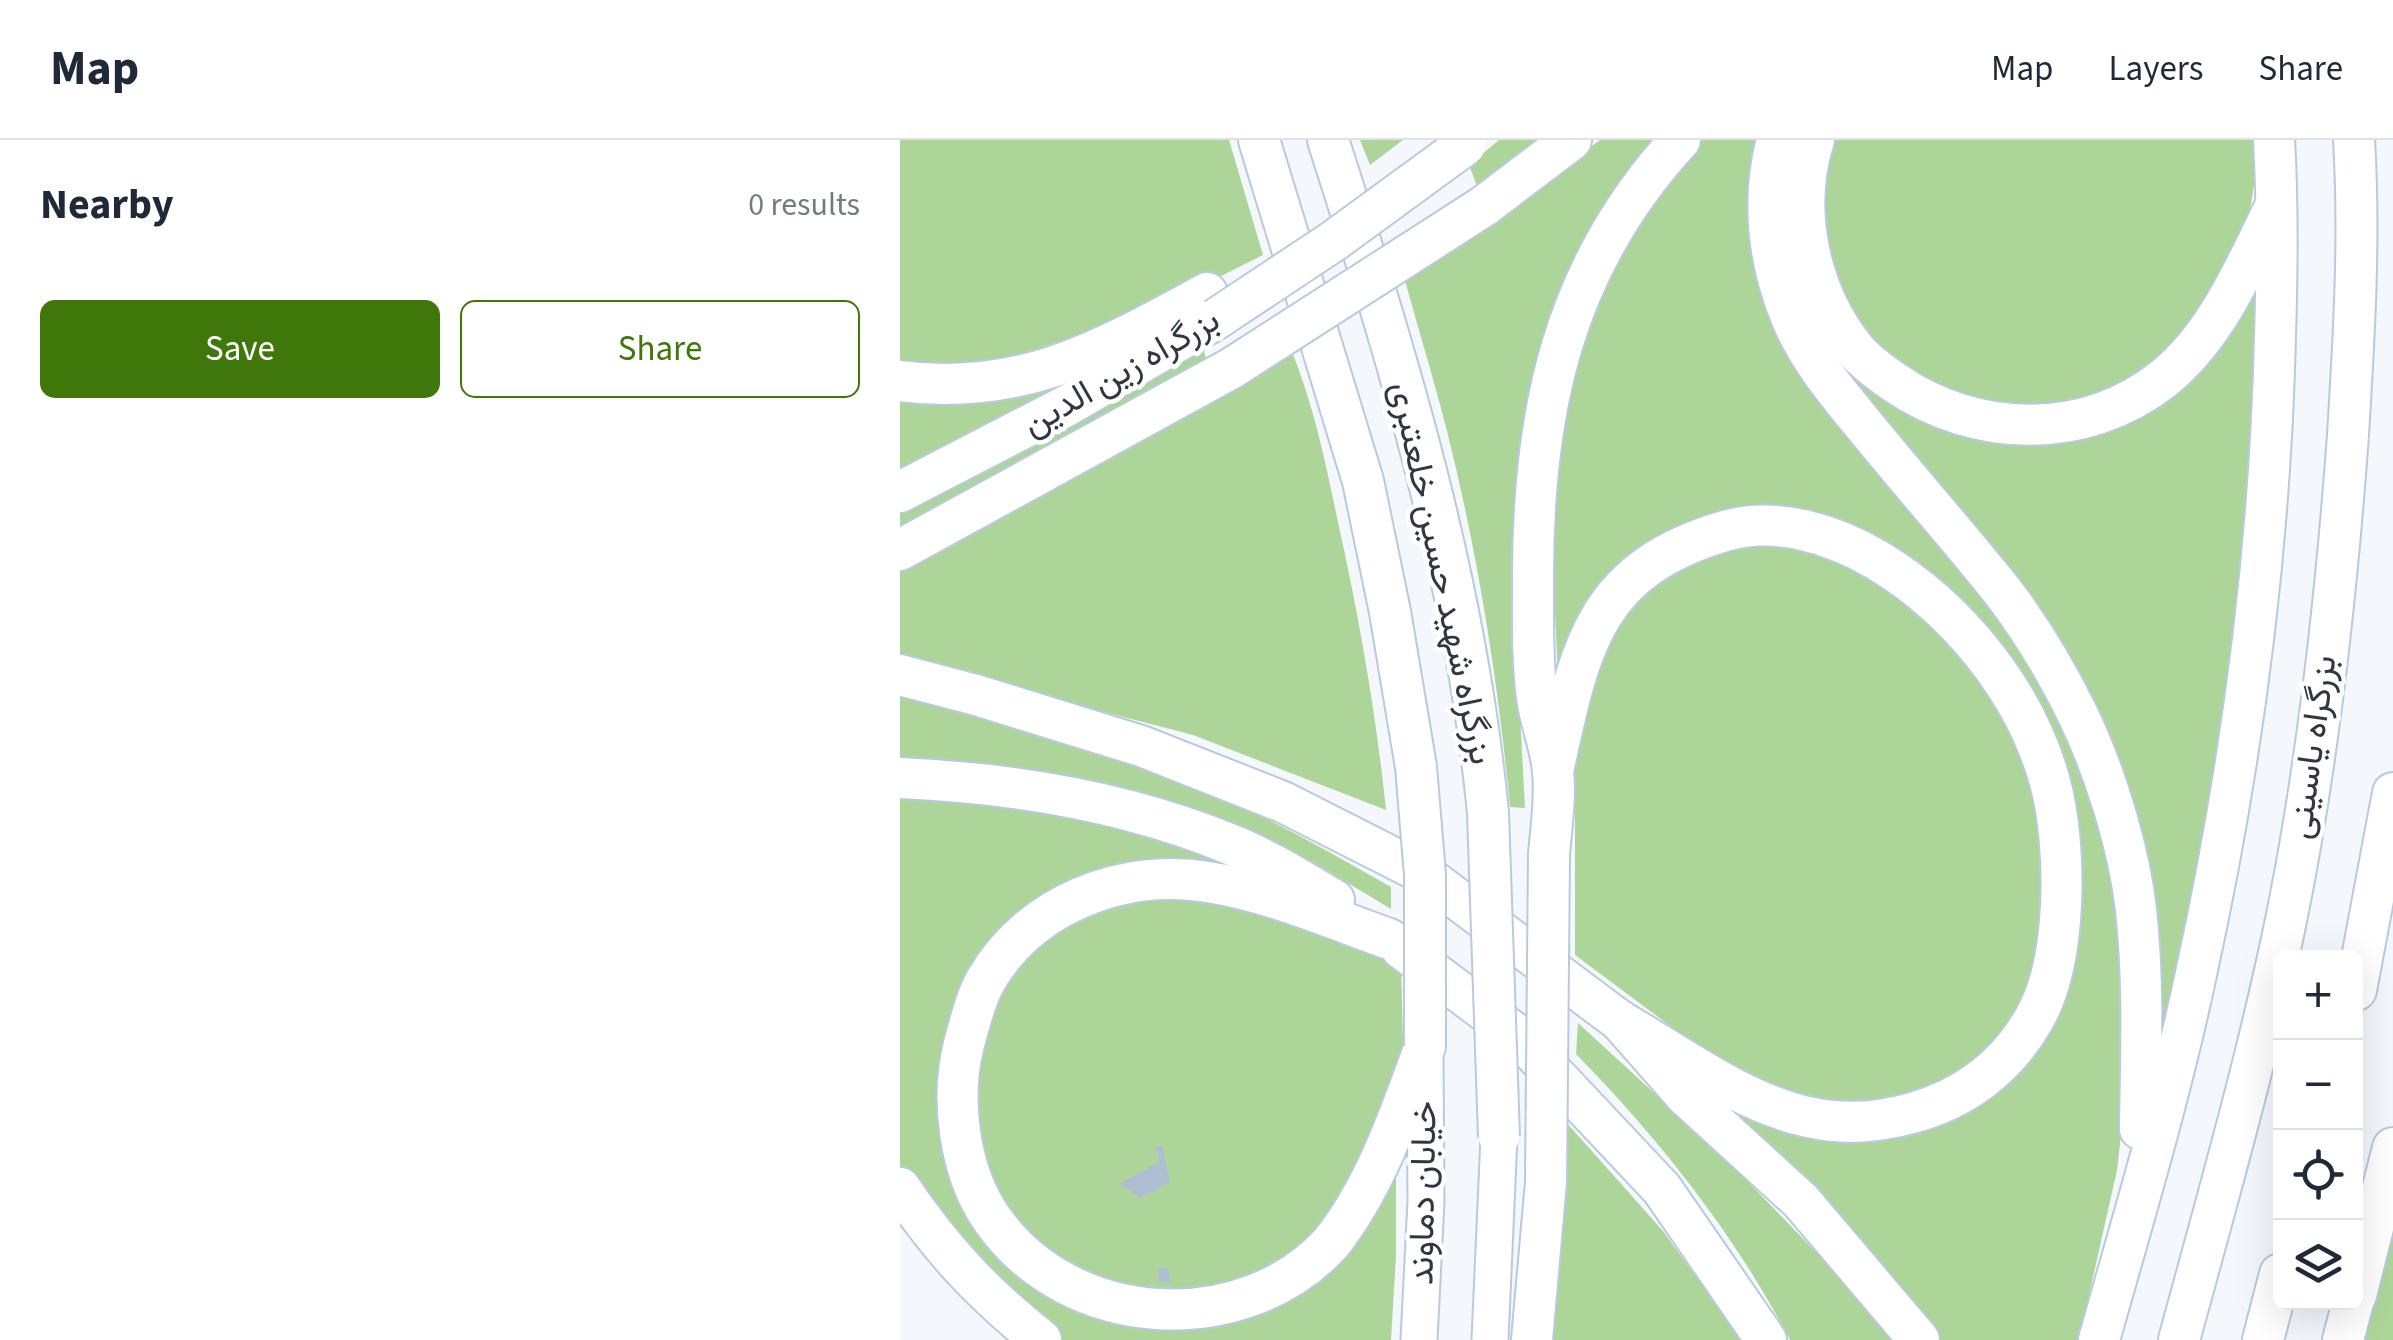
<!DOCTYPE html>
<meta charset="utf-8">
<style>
:root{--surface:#fff;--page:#f6f6f7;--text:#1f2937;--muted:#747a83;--line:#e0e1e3;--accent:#3f770b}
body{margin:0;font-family:"Source Sans 3",Vazirmatn,sans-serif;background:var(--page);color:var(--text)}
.controls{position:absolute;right:30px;bottom:30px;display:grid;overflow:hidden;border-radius:15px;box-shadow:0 10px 40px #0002}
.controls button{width:90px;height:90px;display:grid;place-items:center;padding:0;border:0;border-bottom:2px solid var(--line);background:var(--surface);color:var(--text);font:50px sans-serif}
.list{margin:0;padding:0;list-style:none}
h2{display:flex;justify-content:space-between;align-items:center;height:130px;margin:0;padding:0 40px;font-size:42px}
h2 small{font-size:32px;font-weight:400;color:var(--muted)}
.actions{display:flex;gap:20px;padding:30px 40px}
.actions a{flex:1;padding:22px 0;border:2px solid var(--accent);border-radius:15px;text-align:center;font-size:35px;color:var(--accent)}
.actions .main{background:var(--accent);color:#fff}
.icon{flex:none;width:55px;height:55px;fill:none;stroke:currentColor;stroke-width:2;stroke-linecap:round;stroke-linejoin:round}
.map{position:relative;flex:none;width:1493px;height:1200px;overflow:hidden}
header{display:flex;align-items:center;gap:60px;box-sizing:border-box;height:140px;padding:0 50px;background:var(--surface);border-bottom:2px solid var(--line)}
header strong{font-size:48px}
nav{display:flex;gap:55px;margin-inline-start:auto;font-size:35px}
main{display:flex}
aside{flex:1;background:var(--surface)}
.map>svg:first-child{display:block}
.green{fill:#aed599}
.building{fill:#aebed3}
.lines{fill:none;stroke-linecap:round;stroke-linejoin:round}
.major-casing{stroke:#b9cadf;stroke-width:39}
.highway-casing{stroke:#b9cadf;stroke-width:44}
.major{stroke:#fff;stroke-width:35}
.highway{stroke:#fff;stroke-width:40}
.highway-bridge-casing{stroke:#b9cadf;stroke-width:44;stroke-linecap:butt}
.highway-bridge{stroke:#fff;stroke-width:40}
.labels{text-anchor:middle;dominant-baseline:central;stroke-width:9;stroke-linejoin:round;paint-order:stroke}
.street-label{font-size:35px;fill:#313740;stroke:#fff}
</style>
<header>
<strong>Map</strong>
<nav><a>Map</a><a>Layers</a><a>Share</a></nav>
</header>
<main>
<aside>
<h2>Nearby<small>0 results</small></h2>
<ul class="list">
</ul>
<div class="actions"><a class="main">Save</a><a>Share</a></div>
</aside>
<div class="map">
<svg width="1493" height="1200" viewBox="0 0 1493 1200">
<rect width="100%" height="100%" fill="#f4f7fc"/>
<g class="green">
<polygon points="0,0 329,0 363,115 162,216 0,233"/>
<polygon points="460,0 503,0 470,25"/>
<polygon points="599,0 650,0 580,54 569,25"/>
<path d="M700,0H766L646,195L624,272L619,317L616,500L625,668L610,667C598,540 578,415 547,291C534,240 518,188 504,137L596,77Z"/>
<polygon points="802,0 865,0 859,112 1138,527 1182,618 1221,765 1229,925 1217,1030 1179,1200 1041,1200 985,1129 781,926 917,990 1120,920 1166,658 986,412 788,391 659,558 651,388 668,244 699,156 723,111 754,61"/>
<polygon points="925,0 1356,0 1356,30 1349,79 1327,146 1246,241 1113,276 993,229 933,155 914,46"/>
<polygon points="1363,108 1342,450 1299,744 1252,937 1215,639 941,240 934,199 969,235 1193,292"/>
<polygon points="240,204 0,337 0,253"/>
<polygon points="302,208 310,226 0,389 0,373 136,304"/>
<path d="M392,212C414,266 426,325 438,382C459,477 476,573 486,670L293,595L0,519V424Z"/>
<polygon points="884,397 992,441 1101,560 1145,680 1144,797 1122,874 1072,936 967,973 840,938 675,815 675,601 697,505 770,423"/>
<path d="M0,551C104,580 207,609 307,651C371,678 431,713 491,747V769L418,725L350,693L129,630L66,622L0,621Z"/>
<path d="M0,659C87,661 175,670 258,696C292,707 326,721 359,733L280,730L92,818L64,1047L258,1189L313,1187L354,1175L496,1021V1116L491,1200H159L35,1079L0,1025Z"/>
<polygon points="310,753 501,823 503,900 500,930 473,1022 384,1135 246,1167 111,1090 65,974 97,842 192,763"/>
<path d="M678,883L826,1019L970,1168L995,1200H890C834,1093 760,1000 676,914Z"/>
<polygon points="666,982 763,1091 842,1200 651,1200"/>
<polygon points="1493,1086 1493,1200 1461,1200"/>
</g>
<g class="building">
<polygon points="262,1005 270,1043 240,1058 219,1044 259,1022 257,1006"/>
<polygon points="268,1128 270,1142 259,1143 258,1129"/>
</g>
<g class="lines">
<g class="major-casing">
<g id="major">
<polyline points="519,1200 526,1061 525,917"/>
<polyline points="590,1200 599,997"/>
</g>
</g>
<g class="highway-casing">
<g id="highway">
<polyline points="359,0 463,341 490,472 516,627"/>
<path d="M428,0C499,220 566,442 588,673"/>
<path d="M877,0C861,59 868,121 891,177C908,219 940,256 968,290C1012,344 1059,397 1103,452C1132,490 1157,532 1178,575C1205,631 1229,708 1236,770C1244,842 1241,916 1240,989"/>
<path d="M914,0C892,69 909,151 954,208C964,221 981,233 994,242C1075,298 1184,301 1263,239C1316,197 1344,129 1374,69"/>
<polyline points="584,66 671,0"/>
<path d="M0,241C122,257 204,209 307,153"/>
<polyline points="0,352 168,265 316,179"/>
<polyline points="0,410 332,228"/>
<polyline points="0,535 76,555 241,606 383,662 521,732 720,881 786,956 901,1061 1019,1200"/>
<path d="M653,631C680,509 692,430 825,391C876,376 933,394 977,420C1057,468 1125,551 1150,642C1167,705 1168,821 1134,879C1107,927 1064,959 1012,973C977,983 943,985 908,977C840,962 779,915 720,881"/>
<path d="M0,638C113,643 226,661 332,705C367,719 400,740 434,760"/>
<path d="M649,715C651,688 656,658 653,631C651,606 640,582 637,557C632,520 633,480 633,443C632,274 662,128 780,0"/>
<path d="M489,799C430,778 371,752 308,742C223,728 130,764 86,840C75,859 70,883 64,904C50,959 59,1032 92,1079C169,1190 342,1200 431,1103C476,1046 500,974 525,906"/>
<polyline points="501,808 617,895 762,1049 866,1200"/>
<polyline points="1456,850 1493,653"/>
<path d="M0,1048C42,1110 82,1153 141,1200"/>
<polyline points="1456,1155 1493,1008"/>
<polyline points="632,1200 646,1042"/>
<path d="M1199,1200C1233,1079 1270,957 1296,834C1342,624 1370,411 1375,197C1377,131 1378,66 1374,0"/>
<path d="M1279,1200C1316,1064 1355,928 1384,790C1418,627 1436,460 1448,295C1454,197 1460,98 1454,0"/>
<polyline points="1363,1200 1380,1134"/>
<polyline points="1443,1200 1453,1162"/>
</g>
</g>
<use href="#major" class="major"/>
<use href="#highway" class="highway"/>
<g class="highway-bridge-casing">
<g id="highway-bridge">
<polyline points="316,179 435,100 565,5"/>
<polyline points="332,228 584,66"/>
<polyline points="516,627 525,735 525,906"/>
<polyline points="588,673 599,997"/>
<polyline points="646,1042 649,715"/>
</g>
</g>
<use href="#highway-bridge" class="highway-bridge"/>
</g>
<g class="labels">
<g class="street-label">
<text transform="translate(221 232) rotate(-30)">بزرگراه زین الدین</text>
<text transform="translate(542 433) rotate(78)">بزرگراه شهید حسین خلعتبری</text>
<text transform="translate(1412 607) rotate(-82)">بزرگراه یاسینی</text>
<text transform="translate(523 1053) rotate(-89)">خیابان دماوند</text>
</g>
</g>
</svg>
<div class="controls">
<button>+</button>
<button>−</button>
<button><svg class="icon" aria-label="locate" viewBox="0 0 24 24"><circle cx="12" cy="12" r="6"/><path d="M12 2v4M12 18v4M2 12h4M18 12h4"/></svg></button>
<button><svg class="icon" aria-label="layers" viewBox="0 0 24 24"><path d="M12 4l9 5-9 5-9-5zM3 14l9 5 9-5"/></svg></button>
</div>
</div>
</main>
